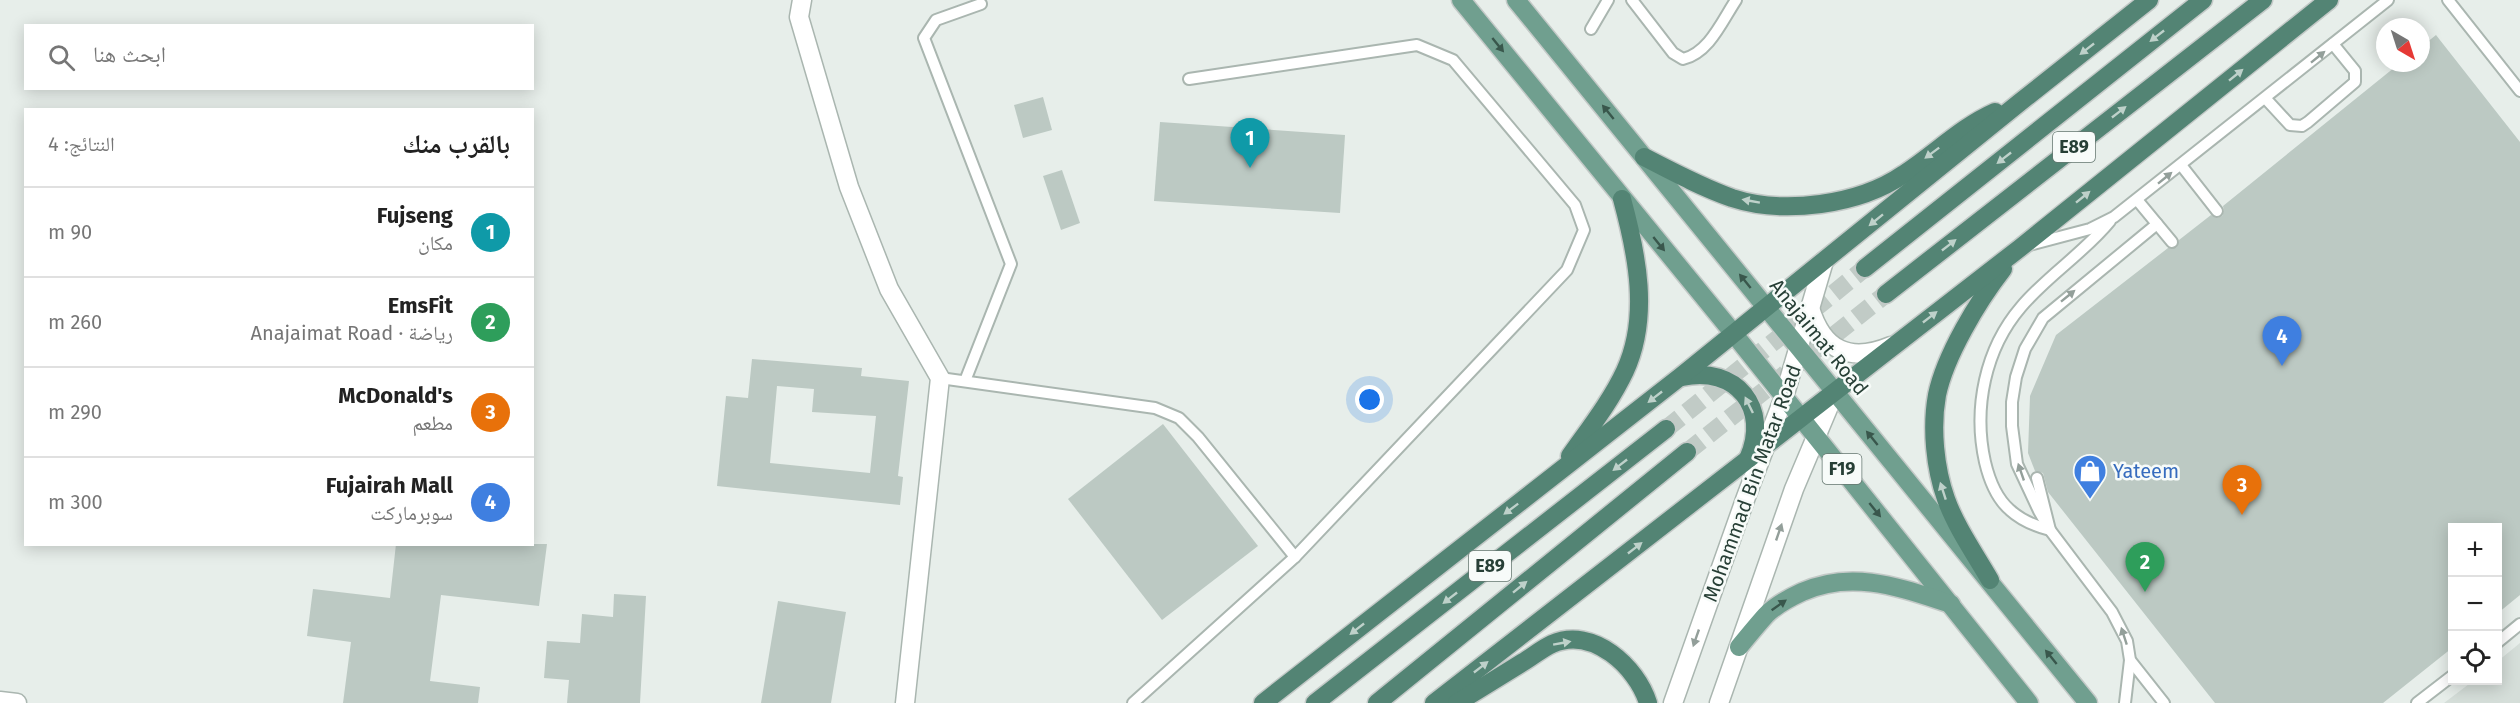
<!DOCTYPE html>
<html lang="ar">
<meta charset="utf-8">
<style>
:root{--surface:#fff;--page:#f2f2f2;--text:#222;--muted:#767676;--line:#e0e0e0;--accent:#7c3aed}
body{margin:0;font-family:"Fira Sans","Noto Naskh Arabic",sans-serif;background:var(--page);color:var(--text);direction:rtl}
.controls{position:absolute;right:18px;bottom:18px;display:grid;overflow:hidden;border-radius:0px;box-shadow:0 3px 15px #0003}
.controls button{width:54px;height:54px;display:grid;place-items:center;padding:0;border:0;border-bottom:2px solid var(--line);background:var(--surface);color:var(--text);font:30px sans-serif}
.compass{position:absolute;left:2376px;top:18px;width:54px;height:54px;border-radius:50%;background:var(--surface);box-shadow:0 3px 15px #0003;rotate:141deg}
.you{position:absolute;left:1370px;top:400px;width:21px;height:21px;margin:-15px;border:4px solid #fff;border-radius:50%;background:#1a73e8;box-shadow:0 0 0 9px #1a73e833}
.badge{display:grid;place-items:center;width:39px;height:39px;border-radius:50%;background:var(--accent);color:#fff;font-size:20px;font-weight:700}
.pin{position:absolute;translate:-50% -50px;filter:drop-shadow(0 2px 3px #0008)}
.pin::after{content:'';position:absolute;top:32px;width:21px;height:18px;background:inherit;clip-path:polygon(0 0,100% 0,50% 100%)}
.list{margin:0;padding:0;list-style:none}
h2{display:flex;justify-content:space-between;align-items:center;height:78px;margin:0;padding:0 24px;font-size:26px}
h2 small{font-size:20px;font-weight:400;color:var(--muted)}
.list li{display:grid;grid-template-columns:39px 1fr auto;gap:18px;align-items:center;box-sizing:border-box;height:90px;padding:0 24px;border-top:2px solid var(--line)}
.list b{display:block;font-size:22px;white-space:nowrap}
.list p{margin:0;font-size:20px;white-space:nowrap;color:var(--muted)}
.list em{font-size:20px;font-style:normal;color:var(--muted)}
.icon{flex:none;width:33px;height:33px;fill:none;stroke:currentColor;stroke-width:2;stroke-linecap:round;stroke-linejoin:round}
.map{position:relative;flex:none;width:2520px;height:703px;overflow:hidden;direction:ltr}
.search{position:absolute;background:var(--surface);box-shadow:0 3px 15px #0003;left:24px;top:24px;width:510px;height:66px;display:flex;align-items:center;gap:15px;box-sizing:border-box;padding:0 21px;border-radius:0px;color:var(--muted);font-size:22px}
.panel{position:absolute;background:var(--surface);box-shadow:0 3px 15px #0003;left:24px;top:108px;width:510px;height:438px;border-radius:0px;direction:rtl}
.map>svg:first-child{display:block}
.built{fill:#d5ded9}
.building{fill:#bcc9c3;fill-rule:evenodd}
.lines{fill:none;stroke-linecap:round;stroke-linejoin:round}
.trunk-tunnel{stroke:#c1cbc6;stroke-width:18;stroke-dasharray:18 9;stroke-linecap:butt}
.service-casing{stroke:#aab6b0;stroke-width:14}
.minor-casing{stroke:#aab6b0;stroke-width:21}
.tertiary-casing{stroke:#aab6b0;stroke-width:21}
.primary-casing{stroke:#c3c9c7;stroke-width:21}
.trunk-casing{stroke:#c3c9c7;stroke-width:21}
.service{stroke:#fff;stroke-width:10}
.minor{stroke:#fff;stroke-width:18}
.tertiary{stroke:#fff;stroke-width:18}
.primary{stroke:#709f8f;stroke-width:18}
.trunk{stroke:#538474;stroke-width:18}
.oneway{fill:#bed1ca}
.oneway2{fill:#39574c}
.oneway3{fill:#939f9a}
.labels{text-anchor:middle;dominant-baseline:central;stroke-width:5;stroke-linejoin:round;paint-order:stroke}
.shield{fill:#f7fbf9;stroke:#657770;stroke-width:1.5}
.shield-label{font-size:18px;font-weight:bold;fill:#273f36}
.street-label{font-size:20px;fill:#273f36;stroke:#f7fbf9}
.shop-label{font-size:20px;fill:#366cbe;stroke:#f7fbf9;text-anchor:start}
</style>
<div class="map">
<svg width="2520" height="703" viewBox="0 0 2520 703">
<rect width="100%" height="100%" fill="#e7eeea"/>
<polygon class="built" points="2520,643 2520,703 2444,703 2473,681 2498,680 2498,661"/>
<g class="building">
<polygon points="2436,35 2520,142 2520,595 2498,613 2498,528 2452,528 2452,648 2383,703 2215,703 2048,492 2043,473 2035,471 2028,453 2030,396 2056,335 2168,248 2176,248 2179,240 2211,215 2217,218 2222,216 2224,211 2223,206 2400,63 2421,63 2421,47"/>
<polygon points="1043,97 1052,130 1023,138 1014,105"/>
<polygon points="1160,122 1345,135 1340,213 1154,201"/>
<polygon points="1062,170 1080,223 1061,230 1043,176"/>
<path d="M752,359L862,368L861,376L909,381L898,476L903,477L900,505L717,486L726,396L748,398ZM777,386L814,389L812,412L876,416L870,473L770,463Z"/>
<polygon points="1163,424 1258,546 1162,620 1068,499"/>
<polygon points="396,544 547,544 539,606 441,595 430,681 480,687 478,703 343,703 351,642 307,636 313,589 390,598"/>
<polygon points="614,594 646,596 640,703 567,703 569,680 544,678 547,641 580,643 582,614 613,617"/>
<polygon points="778,601 846,612 831,703 761,703"/>
</g>
<g class="lines">
<g class="trunk-tunnel">
<polyline points="1666,429 1865,268"/>
<polyline points="1687,452 1886,294"/>
</g>
<g class="service-casing">
<g id="service">
<path d="M1632,0L1673,53L1683,59C1709,53 1722,21 1736,0"/>
<polyline points="2448,0 2520,91"/>
<polyline points="1591,29 1608,0"/>
<polyline points="2266,99 2290,125 2302,126 2308,122 2355,82 2355,71 2333,44"/>
<polyline points="2181,165 2217,211"/>
<polyline points="2138,201 2172,242"/>
<polyline points="2157,224 2043,318 2025,349 2016,377 2012,402 2012,426 2017,464 2039,511 2050,530 2112,612 2127,641 2130,660 2164,703"/>
<polyline points="2029,245 2090,229 2114,217 2388,0"/>
<polyline points="940,378 1155,408 1179,418 1198,437 1295,557"/>
<polyline points="965,381 1011,264 924,38 936,20 981,4"/>
<path d="M2037,478L2050,530C2035,526 2022,521 2010,510C1996,498 1989,479 1985,462C1973,408 1985,349 2021,307C2048,275 2084,253 2110,221"/>
<polyline points="2498,642 2520,624"/>
<polyline points="1133,703 1295,557 1567,270 1584,230 1575,205 1453,60 1417,45 1189,79"/>
<polyline points="2125,703 2130,660"/>
<polyline points="2417,703 2452,676"/>
</g>
</g>
<g class="minor-casing">
<g id="minor">
<polyline points="802,0 799,17 849,187 889,289 940,378 905,703"/>
<polyline points="0,701 17,703"/>
</g>
</g>
<g class="tertiary-casing">
<g id="tertiary">
<path d="M1810,308C1823,351 1850,363 1891,346"/>
<polyline points="1673,703 1746,497 1784,397 1824,261"/>
<polyline points="1719,703 1794,489 1835,392"/>
</g>
</g>
<g class="primary-casing">
<g id="primary">
<polyline points="1461,0 1734,334 2029,703"/>
<polyline points="1516,0 2088,703"/>
<path d="M1739,647C1748,636 1757,625 1766,615C1776,605 1789,598 1802,592C1853,569 1901,588 1951,604"/>
</g>
</g>
<g class="trunk-casing">
<g id="trunk">
<path d="M1644,157C1673,172 1701,187 1732,198C1784,215 1859,205 1904,174C1935,154 1961,127 1995,112"/>
<polyline points="1865,268 2203,0"/>
<polyline points="1886,294 2263,0"/>
<path d="M1682,377C1736,365 1771,408 1748,459"/>
<path d="M1570,456C1589,429 1611,401 1625,371C1650,317 1637,254 1622,199"/>
<path d="M1990,580C1975,554 1956,527 1946,499C1935,468 1931,428 1937,395C1945,356 1978,301 2003,269"/>
<polyline points="1263,703 1680,377 2019,103 2149,0"/>
<polyline points="1315,703 1666,429"/>
<polyline points="1377,703 1687,452"/>
<polyline points="1434,703 2020,248 2329,0"/>
<path d="M1457,703C1478,690 1499,677 1520,664C1531,658 1541,649 1552,644C1593,626 1637,667 1648,703"/>
</g>
</g>
<use href="#service" class="service"/>
<use href="#minor" class="minor"/>
<use href="#tertiary" class="tertiary"/>
<use href="#primary" class="primary"/>
<use href="#trunk" class="trunk"/>
</g>
<defs><path id="oneway-solid" d="M-6-.8H1V-3.2L6.5 0L1 3.2V.8H-6Z" transform="scale(1.5)"/></defs>
<g class="oneway">
<use href="#oneway-solid" transform="translate(2157 36) rotate(142)"/>
<use href="#oneway-solid" transform="translate(2087 49) rotate(142)"/>
<use href="#oneway-solid" transform="translate(2236 75) rotate(-39)"/>
<use href="#oneway-solid" transform="translate(2119 112) rotate(-38)"/>
<use href="#oneway-solid" transform="translate(1932 153) rotate(143)"/>
<use href="#oneway-solid" transform="translate(2004 158) rotate(142)"/>
<use href="#oneway-solid" transform="translate(2083 197) rotate(-39)"/>
<use href="#oneway-solid" transform="translate(1751 201) rotate(-170)"/>
<use href="#oneway-solid" transform="translate(1876 220) rotate(141)"/>
<use href="#oneway-solid" transform="translate(1949 245) rotate(-38)"/>
<use href="#oneway-solid" transform="translate(1930 317) rotate(-38)"/>
<use href="#oneway-solid" transform="translate(1655 397) rotate(142)"/>
<use href="#oneway-solid" transform="translate(1749 405) rotate(-116)"/>
<use href="#oneway-solid" transform="translate(1620 465) rotate(142)"/>
<use href="#oneway-solid" transform="translate(1943 491) rotate(-108)"/>
<use href="#oneway-solid" transform="translate(1511 509) rotate(143)"/>
<use href="#oneway-solid" transform="translate(1635 548) rotate(-38)"/>
<use href="#oneway-solid" transform="translate(1520 587) rotate(-39)"/>
<use href="#oneway-solid" transform="translate(1450 598) rotate(142)"/>
<use href="#oneway-solid" transform="translate(1357 629) rotate(142)"/>
<use href="#oneway-solid" transform="translate(1562 643) rotate(-10)"/>
<use href="#oneway-solid" transform="translate(1481 667) rotate(-38)"/>
</g>
<g class="oneway2">
<use href="#oneway-solid" transform="translate(1498 45) rotate(51)"/>
<use href="#oneway-solid" transform="translate(1608 112) rotate(-129)"/>
<use href="#oneway-solid" transform="translate(1659 244) rotate(51)"/>
<use href="#oneway-solid" transform="translate(1745 281) rotate(-129)"/>
<use href="#oneway-solid" transform="translate(1872 438) rotate(-129)"/>
<use href="#oneway-solid" transform="translate(1875 510) rotate(51)"/>
<use href="#oneway-solid" transform="translate(1779 605) rotate(-35)"/>
<use href="#oneway-solid" transform="translate(2051 657) rotate(-129)"/>
</g>
<g class="oneway3">
<use href="#oneway-solid" transform="translate(2318 57) rotate(-39)"/>
<use href="#oneway-solid" transform="translate(2165 178) rotate(-39)"/>
<use href="#oneway-solid" transform="translate(2068 296) rotate(-39)"/>
<use href="#oneway-solid" transform="translate(2021 472) rotate(-109)"/>
<use href="#oneway-solid" transform="translate(1779 532) rotate(-71)"/>
<use href="#oneway-solid" transform="translate(2124 636) rotate(-108)"/>
<use href="#oneway-solid" transform="translate(1696 638) rotate(109)"/>
</g>
<defs>
<g id="shop-pin" transform="scale(1.725)"><path d="M0 17L-7.5 6A9.5 9.5 0 1 1 7.5 6Z" fill="#3f7fe0" stroke="#f7fbf9"/><path d="M-5-2.5h2.3a2.7 3.5 0 0 1 5.4 0H5L5.5 6h-11ZM-1.5-2.5h3a1.5 2.3 0 0 0-3 0Z" fill="#fff"/></g>
</defs>
<g fill-rule="evenodd">
<use href="#shop-pin" x="2090" y="471"/>
</g>
<g class="labels">
<g class="shield">
<rect x="2053" y="132" width="42" height="30" rx="4.5"/>
<rect x="1822.5" y="454" width="39" height="30" rx="4.5"/>
<rect x="1469" y="551" width="42" height="30" rx="4.5"/>
</g>
<g class="shield-label">
<text x="2074" y="147">E89</text>
<text x="1842" y="469">F19</text>
<text x="1490" y="566">E89</text>
</g>
<g class="street-label">
<text transform="translate(1819 337) rotate(51)">Anajaimat Road</text>
<text transform="translate(1752 483) rotate(-70)">Mohammad Bin Matar Road</text>
</g>
<g class="shop-label">
<text x="2113" y="471">Yateem</text>
</g>
</g>
</svg>
<div class="controls">
<button>+</button>
<button>−</button>
<button><svg class="icon" aria-label="locate" viewBox="0 0 24 24"><circle cx="12" cy="12" r="6"/><path d="M12 2v4M12 18v4M2 12h4M18 12h4"/></svg></button>
</div>
<svg class="compass" viewBox="-18 -18 36 36"><path d="M0-13l5 13h-10z" fill="#e53935"/><path d="M0 13l5-13h-10z" fill="#767676"/></svg>
<div class="you"></div>
<div class="pin badge" style="left:1250px;top:168px;background:#0f9aa8">1</div>
<div class="pin badge" style="left:2145px;top:592px;background:#2e9e5b">2</div>
<div class="pin badge" style="left:2242px;top:515px;background:#e8710a">3</div>
<div class="pin badge" style="left:2282px;top:366px;background:#3f7fe0">4</div>
<div class="search"><svg class="icon" aria-label="search" viewBox="0 0 24 24"><circle cx="10" cy="10" r="6"/><path d="M15 15l6 6"/></svg>ابحث هنا</div>
<section class="panel">
<h2>بالقرب منك<small>النتائج: 4</small></h2>
<ul class="list">
<li><span class="badge" style="background:#0f9aa8">1</span><div><b>Fujseng</b><p>مكان</p></div><em>90 m</em></li>
<li><span class="badge" style="background:#2e9e5b">2</span><div><b>EmsFit</b><p>رياضة · Anajaimat Road</p></div><em>260 m</em></li>
<li><span class="badge" style="background:#e8710a">3</span><div><b>McDonald's</b><p>مطعم</p></div><em>290 m</em></li>
<li><span class="badge" style="background:#3f7fe0">4</span><div><b>Fujairah Mall</b><p>سوبرماركت</p></div><em>300 m</em></li>
</ul>
</section>
</div>
